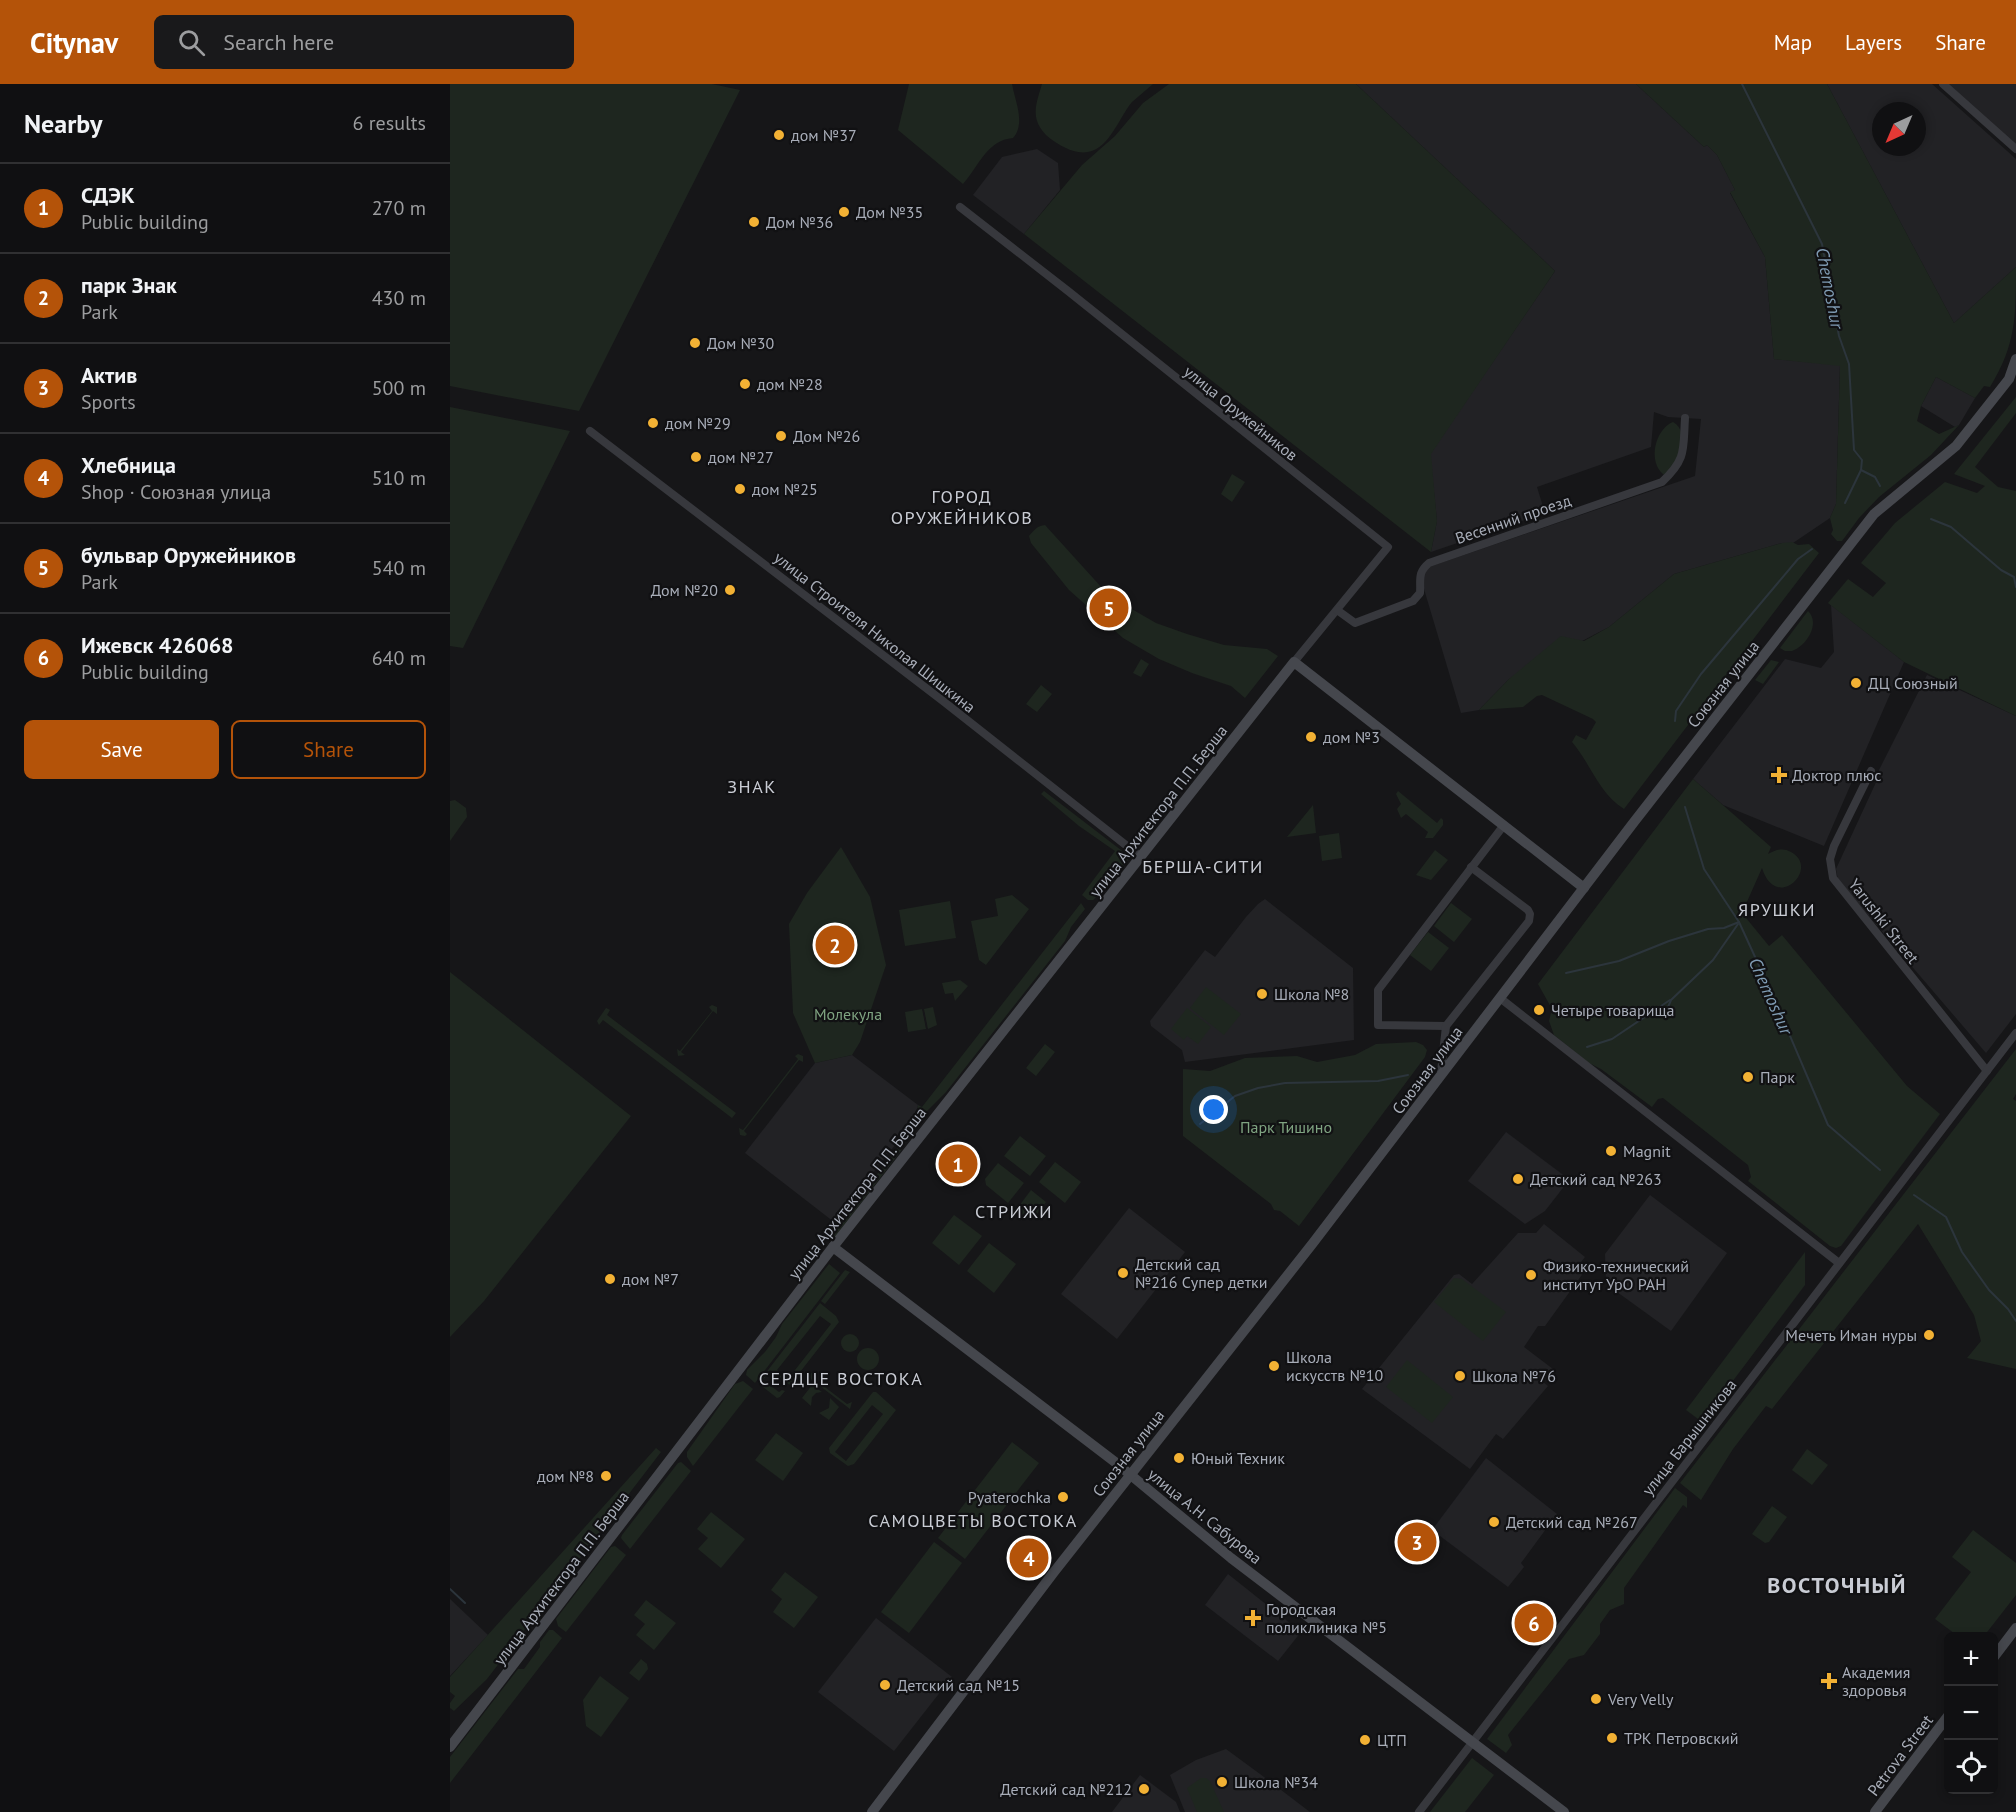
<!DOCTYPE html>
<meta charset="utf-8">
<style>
:root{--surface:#101012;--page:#19191b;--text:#f1f3f6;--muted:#9c9d9f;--line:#303032;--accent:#b45309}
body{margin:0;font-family:"PT Sans",sans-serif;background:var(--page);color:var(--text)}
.controls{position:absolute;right:18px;bottom:18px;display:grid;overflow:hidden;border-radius:9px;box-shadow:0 3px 9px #0003}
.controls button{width:54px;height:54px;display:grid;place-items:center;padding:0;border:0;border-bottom:2px solid var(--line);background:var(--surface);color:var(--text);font:30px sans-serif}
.compass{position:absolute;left:1422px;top:18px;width:54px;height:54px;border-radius:50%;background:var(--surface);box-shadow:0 3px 9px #0003;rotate:224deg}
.you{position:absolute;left:764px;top:1026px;width:21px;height:21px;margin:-15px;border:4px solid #fff;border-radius:50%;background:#1a73e8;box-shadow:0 0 0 9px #1a73e833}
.badge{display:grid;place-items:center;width:39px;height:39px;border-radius:50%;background:var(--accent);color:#fff;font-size:20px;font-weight:700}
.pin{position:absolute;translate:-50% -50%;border:3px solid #fff;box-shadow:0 2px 6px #0006}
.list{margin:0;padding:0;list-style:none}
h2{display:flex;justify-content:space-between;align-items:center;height:78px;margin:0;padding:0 24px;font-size:26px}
h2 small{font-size:20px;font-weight:400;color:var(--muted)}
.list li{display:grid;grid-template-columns:39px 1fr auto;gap:18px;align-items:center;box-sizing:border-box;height:90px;padding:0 24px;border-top:2px solid var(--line)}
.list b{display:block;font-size:22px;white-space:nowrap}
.list p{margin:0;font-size:20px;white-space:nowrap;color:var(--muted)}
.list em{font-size:20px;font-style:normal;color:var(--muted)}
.actions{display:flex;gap:12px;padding:18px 24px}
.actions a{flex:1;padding:14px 0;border:2px solid var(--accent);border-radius:9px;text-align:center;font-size:21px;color:var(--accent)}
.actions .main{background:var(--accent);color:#fff}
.icon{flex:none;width:33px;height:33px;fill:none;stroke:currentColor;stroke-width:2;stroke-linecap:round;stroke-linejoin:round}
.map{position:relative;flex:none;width:1566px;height:1728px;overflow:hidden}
header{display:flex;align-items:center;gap:36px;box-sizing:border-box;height:84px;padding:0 30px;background:var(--accent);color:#fff}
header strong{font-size:28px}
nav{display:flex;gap:33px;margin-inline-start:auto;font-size:21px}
.search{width:420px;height:54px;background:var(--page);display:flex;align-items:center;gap:15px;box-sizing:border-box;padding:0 21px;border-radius:9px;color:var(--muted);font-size:22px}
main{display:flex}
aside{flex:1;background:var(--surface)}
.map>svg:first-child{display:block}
.built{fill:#222225;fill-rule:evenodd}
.green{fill:#1e261f;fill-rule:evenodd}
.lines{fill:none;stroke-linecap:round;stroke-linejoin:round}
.stream{stroke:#2c353c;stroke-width:2}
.street{stroke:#37383d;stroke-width:8}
.secondary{stroke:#45474d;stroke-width:10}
.poi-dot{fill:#f2b134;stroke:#111113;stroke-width:2}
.labels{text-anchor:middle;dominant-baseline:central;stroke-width:4.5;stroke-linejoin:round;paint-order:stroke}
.poi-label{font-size:16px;fill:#a8adb8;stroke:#111113;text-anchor:start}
.street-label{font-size:16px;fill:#a8adb8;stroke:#111113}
.park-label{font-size:16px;fill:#7fa381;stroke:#111113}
.water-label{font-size:18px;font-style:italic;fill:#7f9bb3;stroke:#111113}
.neighbourhood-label{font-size:18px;letter-spacing:1.5px;fill:#c9ccd4;stroke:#111113}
.district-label{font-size:22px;font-weight:bold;letter-spacing:1.5px;fill:#c9ccd4;stroke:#111113}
</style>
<header>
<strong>Citynav</strong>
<div class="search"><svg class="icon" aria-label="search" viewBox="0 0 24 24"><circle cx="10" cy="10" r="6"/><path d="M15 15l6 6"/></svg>Search here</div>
<nav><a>Map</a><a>Layers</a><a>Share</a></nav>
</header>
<main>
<aside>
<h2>Nearby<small>6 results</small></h2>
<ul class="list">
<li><span class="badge">1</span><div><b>СДЭК</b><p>Public building</p></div><em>270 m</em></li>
<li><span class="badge">2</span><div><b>парк Знак</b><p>Park</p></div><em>430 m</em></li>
<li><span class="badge">3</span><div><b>Актив</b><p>Sports</p></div><em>500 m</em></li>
<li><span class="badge">4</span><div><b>Хлебница</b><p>Shop · Союзная улица</p></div><em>510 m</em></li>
<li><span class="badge">5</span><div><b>бульвар Оружейников</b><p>Park</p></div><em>540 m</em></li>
<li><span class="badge">6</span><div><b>Ижевск 426068</b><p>Public building</p></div><em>640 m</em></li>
</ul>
<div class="actions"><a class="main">Save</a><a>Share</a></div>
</aside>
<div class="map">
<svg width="1566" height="1728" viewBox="0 0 1566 1728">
<rect width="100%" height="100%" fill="#161618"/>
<g class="built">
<polygon points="906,0 1186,0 1254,63 1257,61 1267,71 1285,106 1280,109 1315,173 1324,275 1390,281 1386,420 1380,434 1343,459 1332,459 1224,490 1159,543 1059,595 1029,626 1011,629 971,495 979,483 1245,392 1251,335 1218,333 1204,328 1201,363 1087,403 1095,429 981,468 987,437 980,370 1105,187"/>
<path d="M1377,0H1482L1566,75V183L1504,239ZM1431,27H1467V63H1431Z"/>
<polygon points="1498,0 1566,0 1566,61"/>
<polygon points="587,65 608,79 610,106 574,150 523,111 552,73"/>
<polygon points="1486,293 1525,314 1509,341 1505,343 1471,322"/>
<polygon points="1381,521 1454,578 1374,762 1273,721 1243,695 1335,575 1371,584 1384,568"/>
<polygon points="1477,591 1566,632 1566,930 1536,969 1388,796 1386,785 1428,694 1429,686"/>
<polygon points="815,815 903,884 904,956 735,978 732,966 701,942 700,937 755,866 765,873 796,833 808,820"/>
<polygon points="402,971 468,1021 465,1036 384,1138 295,1069 365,979"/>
<polygon points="1056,1048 1116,1093 1116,1100 1095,1127 1075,1140 1018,1097"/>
<polygon points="1200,1111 1277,1169 1221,1247 1156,1200 1155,1170"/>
<polygon points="679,1124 735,1168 667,1255 611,1210"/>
<polygon points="1094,1140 1135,1173 1128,1182 1134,1188 1095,1242 1088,1242 1074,1263 1103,1285 1093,1298 1098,1302 1053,1355 1046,1350 1020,1385 912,1305 1004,1191 1009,1190 1022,1200 1068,1149 1086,1149"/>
<polygon points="1036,1374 1107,1430 1071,1479 1074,1483 1058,1503 982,1446"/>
<polygon points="778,1490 851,1548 828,1577 755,1521"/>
<polygon points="0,1515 38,1551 0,1592"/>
<polygon points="426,1534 502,1593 444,1667 368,1608"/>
<polygon points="776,1665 810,1690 860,1728 735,1728 720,1691 746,1676"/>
<polygon points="690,1691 726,1718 730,1728 662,1728"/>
</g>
<g class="green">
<polygon points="0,0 262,0 290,6 129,327 0,302"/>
<path d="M459,0H562C565,17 576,40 563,54C537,56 529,82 513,100L448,46Z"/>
<path d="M592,0H703C696,6 689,12 682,18C667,36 657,73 628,68C617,66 605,59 596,51C580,34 586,20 592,0Z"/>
<polygon points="719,0 906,0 1105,187 981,370 987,437 981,468 574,150 632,81 665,52 693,19"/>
<path d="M1186,0H1377L1504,239L1566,183C1566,232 1566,261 1540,303L1534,302L1525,314L1486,293L1471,322L1467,337L1489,350L1509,341L1481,371L1429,413L1409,434L1392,457H1387L1381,450L1383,446L1380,434L1386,420L1390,282L1324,275L1315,173L1280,108L1285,106L1267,71L1257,61L1254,63Z"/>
<polygon points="1566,313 1566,329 1525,383 1548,403 1566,407 1566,632 1454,578 1378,519 1398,495 1423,513 1436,499 1411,479 1445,439 1495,398 1527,409 1535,402 1504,390"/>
<polygon points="0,323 120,347 13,564 0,562"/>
<path d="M1223,338C1242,349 1229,382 1214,391C1197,378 1205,345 1223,338Z"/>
<polygon points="782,390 795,398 782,418 771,410"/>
<path d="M595,441L653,505L673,520L706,539L737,550L774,561L817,565L828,572L795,614L781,602L742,589L709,575L673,554L619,506L581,459L579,452C584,446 587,442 595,441Z"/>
<path d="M1342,458L1348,461L1359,460L1369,469L1174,725C1149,710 1141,680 1122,658L1126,651L1136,656L1146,638L1143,635L1092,611L1087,612L1073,623L1029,626L1059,595L1111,552L1134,557L1159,543L1224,490L1332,459Z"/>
<path d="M1358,527C1371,540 1356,562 1342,567H1335L1330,564Z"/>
<polygon points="691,575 699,580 691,593 683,589"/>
<polygon points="1321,576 1329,578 1313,600 1305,596"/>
<polygon points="591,601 602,610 587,628 576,620"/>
<path d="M1243,695L1321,763L1318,770C1325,766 1333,763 1341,768C1371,784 1326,829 1312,784L1292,829L1319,862L1332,851L1457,1002L1490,1030L1391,1162L1386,1164L1380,1162L1298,1097L1301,1093L1298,1081L1213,1014L1208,1015L1202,1023L1151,985L1139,979L1104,951L1099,937L1102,925L1088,900Z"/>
<polygon points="594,707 680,773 663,797 643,816 638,816 632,811 665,767 629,742 591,710"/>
<polygon points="948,707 987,739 991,734 993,736 993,741 983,754 975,754 978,748 956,730 951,734 947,725 951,720 946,710"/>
<polygon points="5,716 16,724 17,733 0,757 0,717"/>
<polygon points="863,721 866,749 837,753"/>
<polygon points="889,749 892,774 872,777 869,752"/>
<polygon points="391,763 420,813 436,881 410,958 402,971 365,979 343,929 339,840 357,809"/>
<polygon points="985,766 998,776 981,796 966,791"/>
<polygon points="562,811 579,825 536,881 529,876 521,837 548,832 545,815"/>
<polygon points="500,817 506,854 455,862 449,826"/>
<polygon points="631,819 635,825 621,843 615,857 496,1008 475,1029 467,1027 468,1021 472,1023"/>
<polygon points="1001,819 1022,835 1004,858 984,842"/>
<polygon points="978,848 999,864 981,887 960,871"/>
<polygon points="0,888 181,1032 34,1217 0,1253"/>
<polygon points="510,896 518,902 505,917 503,909 495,910 492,899"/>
<polygon points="756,903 791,930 774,951 740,924"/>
<polygon points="262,921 267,923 267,930 263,927 231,968 235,971 228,972 227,965 230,967 262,927 259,923"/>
<polygon points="483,923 487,941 478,945 474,925"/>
<polygon points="156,924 160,926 157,931 286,1029 282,1034 153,936 149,941 147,937"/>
<polygon points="737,924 761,943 748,960 737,952 734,956 721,945"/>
<polygon points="472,925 476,945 458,948 455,928"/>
<polygon points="966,958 973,961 977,966 975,973 849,1142 830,1127 824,1126 821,1120 733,1052 733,985 760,987 795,974 847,972 867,978 905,971 926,960"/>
<polygon points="595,960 605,968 586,992 576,984"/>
<polygon points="1566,965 1566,1010 1563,1015 1566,1017 1566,1285 1517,1274 1531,1257 1524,1231 1468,1140 1322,1325 1316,1322 1283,1365 1251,1416 1230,1399"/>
<polygon points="348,970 353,972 353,978 349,976 294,1047 297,1050 295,1052 290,1051 289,1044 293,1046 348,975 345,972"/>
<polygon points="467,1038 450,1068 383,1155 377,1156"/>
<polygon points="570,1052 596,1072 580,1092 554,1072"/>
<polygon points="605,1078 631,1098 615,1119 589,1098"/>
<polygon points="548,1079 574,1099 558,1119 536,1101 535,1095"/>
<polygon points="581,1106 596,1118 587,1130 582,1127 577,1134 566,1126"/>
<polygon points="504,1131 532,1152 509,1181 482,1159"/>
<polygon points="539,1159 566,1180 544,1209 517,1187"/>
<polygon points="1355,1168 1355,1201 1252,1338 1236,1326"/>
<polygon points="379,1180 390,1189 305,1299 296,1291 297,1286 315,1268 326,1253 332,1240"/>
<polygon points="395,1186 400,1188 375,1220 371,1217"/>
<polygon points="1004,1194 1012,1195 1056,1228 1033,1257 984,1218"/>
<path d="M370,1219L386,1232L389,1238L340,1301L320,1286L313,1296L329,1308L332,1306L335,1307L330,1313L327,1314L308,1299ZM370,1232L381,1240L338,1295L327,1286Z"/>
<circle cx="400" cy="1259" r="9"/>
<circle cx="418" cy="1275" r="11"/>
<polygon points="957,1276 1003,1313 982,1339 936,1303"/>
<polygon points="363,1288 363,1294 397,1320 402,1318 400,1325 357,1292"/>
<polygon points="293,1297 303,1305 243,1382 237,1373 237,1368 285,1300"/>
<polygon points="362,1301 372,1308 366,1309 362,1313 361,1322 352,1314"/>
<path d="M423,1308H426L446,1326L404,1380L398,1382L380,1369L379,1364ZM422,1321L433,1330L396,1377L385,1368Z"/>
<polygon points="380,1314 389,1323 379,1336 369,1329 379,1324"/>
<polygon points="326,1349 353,1369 333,1397 305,1376"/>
<polygon points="562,1358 589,1379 515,1475 488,1454"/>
<polygon points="206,1364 211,1368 37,1595 4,1627 0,1624 0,1619 5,1612 0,1608 0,1593"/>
<polygon points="1357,1365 1378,1381 1362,1401 1342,1386"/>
<polygon points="231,1378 241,1387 180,1465 171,1454 172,1451 228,1379"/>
<polygon points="1225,1404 1237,1413 1237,1424 1233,1421 1174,1504 1174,1520 1160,1526 1150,1540 1150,1550 1134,1571 1119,1575 1058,1651 1062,1661 1056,1669 1037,1655"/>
<polygon points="1322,1422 1337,1433 1319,1458 1315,1459 1302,1450"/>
<polygon points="261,1428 295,1455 271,1484 248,1465 258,1454 247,1445"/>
<polygon points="1523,1446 1566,1479 1566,1511 1534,1552 1508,1552 1485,1535 1521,1488 1502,1473"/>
<polygon points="484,1458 512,1479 459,1549 431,1528"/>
<polygon points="165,1462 176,1471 116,1548 108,1542 106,1535 161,1463"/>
<polygon points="335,1488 368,1513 344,1544 323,1528 332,1515 321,1506"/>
<polygon points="196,1516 226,1539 204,1566 186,1551 195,1540 184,1531"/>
<polygon points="99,1546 103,1546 112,1554 0,1699 0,1673 68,1585 74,1585 90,1563 90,1558"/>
<polygon points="191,1575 197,1580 198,1585 189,1597 179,1589"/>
<polygon points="150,1592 179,1614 151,1653 136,1642 133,1616"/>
<polygon points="1022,1674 1044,1691 1015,1728 980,1728"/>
<polygon points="751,1694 756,1694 760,1697 774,1728 747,1728 737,1704"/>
</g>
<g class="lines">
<g class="stream">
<polyline points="1292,0 1372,160 1389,252 1399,280 1404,366 1412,376 1411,386 1395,419"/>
<polyline points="1411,386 1425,393 1430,402"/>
<polyline points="1481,435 1501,443 1551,486 1564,493 1566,503"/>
<polyline points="1225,637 1226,627 1251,590 1348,475 1362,465"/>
<polyline points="1235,723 1254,785 1289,838 1323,912 1378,1041 1430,1086"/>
<polyline points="1116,889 1169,877 1219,857 1258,845 1274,844 1289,838"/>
<polyline points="1216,928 1221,916 1263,876 1288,840"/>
<polyline points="1137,963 1162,955 1220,916"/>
<polyline points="750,1040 785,1012 808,1004 835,999 928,997 958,991"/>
<polyline points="1464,1111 1496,1133 1512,1168 1539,1206 1558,1225 1566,1237"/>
<polyline points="0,1505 15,1519"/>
</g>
<g class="street">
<polyline points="1493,0 1566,65"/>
<polyline points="510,123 618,207 938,463 844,578"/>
<polyline points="140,347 493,617 691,773"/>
<path d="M887,526L905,539L963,517L970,509C971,496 967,489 979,479L1212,398C1237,375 1233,365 1235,334"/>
<polyline points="1421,687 1384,762 1380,775 1383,794 1537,987"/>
<polyline points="1050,914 1389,1179"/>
<polyline points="996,942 928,941 928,906 1054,741"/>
<polyline points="991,988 996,942 1079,837 1080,830 1078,826 1021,783"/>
<polyline points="969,1728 1566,949"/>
</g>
<g class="secondary">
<polyline points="383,1163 665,1378 781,1474 1114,1728"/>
<polyline points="1544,1573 1566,1544"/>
<polyline points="0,1663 383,1163 844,578 1134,804"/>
<polyline points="422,1728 604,1488 863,1159 1184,738 1424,430 1506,362 1559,295 1566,275"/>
<polyline points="1425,1728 1498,1632"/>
</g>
</g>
<g class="poi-dot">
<circle cx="329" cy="51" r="6"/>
<circle cx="394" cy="128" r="6"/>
<circle cx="304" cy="138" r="6"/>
<circle cx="245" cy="259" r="6"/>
<circle cx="295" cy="300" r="6"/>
<circle cx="203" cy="339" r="6"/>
<circle cx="331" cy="352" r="6"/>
<circle cx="246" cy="373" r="6"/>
<circle cx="290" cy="405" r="6"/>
<circle cx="280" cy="506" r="6"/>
<circle cx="1406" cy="599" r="6"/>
<circle cx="861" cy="653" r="6"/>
<path d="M1326 682h6v6h6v6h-6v6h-6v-6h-6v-6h6z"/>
<circle cx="812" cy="910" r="6"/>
<circle cx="1089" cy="926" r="6"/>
<circle cx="1298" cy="993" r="6"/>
<circle cx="1161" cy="1067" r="6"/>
<circle cx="1068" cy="1095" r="6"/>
<circle cx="673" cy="1189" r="6"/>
<circle cx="1081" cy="1191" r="6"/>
<circle cx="160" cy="1195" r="6"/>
<circle cx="1479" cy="1251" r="6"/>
<circle cx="824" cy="1282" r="6"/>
<circle cx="1010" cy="1292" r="6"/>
<circle cx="729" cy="1374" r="6"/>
<circle cx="156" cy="1392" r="6"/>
<circle cx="613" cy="1413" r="6"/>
<circle cx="1044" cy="1438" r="6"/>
<path d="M800 1525h6v6h6v6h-6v6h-6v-6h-6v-6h6z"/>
<path d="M1376 1588h6v6h6v6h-6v6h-6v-6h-6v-6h6z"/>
<circle cx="435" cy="1601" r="6"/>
<circle cx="1146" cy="1615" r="6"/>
<circle cx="1162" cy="1654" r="6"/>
<circle cx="915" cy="1656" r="6"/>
<circle cx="772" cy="1698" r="6"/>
<circle cx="694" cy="1705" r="6"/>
</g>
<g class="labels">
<g class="poi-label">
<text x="341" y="51">дом №37</text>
<text x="406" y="128">Дом №35</text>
<text x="316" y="138">Дом №36</text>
<text x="257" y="259">Дом №30</text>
<text x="307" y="300">дом №28</text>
<text x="215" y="339">дом №29</text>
<text x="343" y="352">Дом №26</text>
<text x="258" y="373">дом №27</text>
<text x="302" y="405">дом №25</text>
<text x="268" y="506" text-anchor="end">Дом №20</text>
<text x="1418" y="599">ДЦ Союзный</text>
<text x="873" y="653">дом №3</text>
<text x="1342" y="691">Доктор плюс</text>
<text x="824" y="910">Школа №8</text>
<text x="1101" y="926">Четыре товарища</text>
<text x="1310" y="993">Парк</text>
<text x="1173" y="1067">Magnit</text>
<text x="1080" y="1095">Детский сад №263</text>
<text x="685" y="1180">Детский сад<tspan x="685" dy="18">№216 Супер детки</tspan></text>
<text x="1093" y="1182">Физико-технический<tspan x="1093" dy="18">институт УрО РАН</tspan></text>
<text x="172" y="1195">дом №7</text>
<text x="1467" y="1251" text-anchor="end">Мечеть Иман нуры</text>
<text x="836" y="1273">Школа<tspan x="836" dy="18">искусств №10</tspan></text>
<text x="1022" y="1292">Школа №76</text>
<text x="741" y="1374">Юный Техник</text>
<text x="144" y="1392" text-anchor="end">дом №8</text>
<text x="601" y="1413" text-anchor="end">Pyaterochka</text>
<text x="1056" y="1438">Детский сад №267</text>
<text x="816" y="1525">Городская<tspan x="816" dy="18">поликлиника №5</tspan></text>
<text x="1392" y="1588">Академия<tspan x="1392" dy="18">здоровья</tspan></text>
<text x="447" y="1601">Детский сад №15</text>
<text x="1158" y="1615">Very Velly</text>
<text x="1174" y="1654">ТРК Петровский</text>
<text x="927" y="1656">ЦТП</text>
<text x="784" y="1698">Школа №34</text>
<text x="682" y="1705" text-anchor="end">Детский сад №212</text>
</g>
<g class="street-label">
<text transform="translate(791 329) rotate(39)">улица Оружейников</text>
<text transform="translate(1063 435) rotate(-19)">Весенний проезд</text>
<text transform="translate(425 548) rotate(38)">улица Строителя Николая Шишкина</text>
<text transform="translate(1273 600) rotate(-52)">Союзная улица</text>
<text transform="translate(708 727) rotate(-52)">улица Архитектора П.П. Берша</text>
<text transform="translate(1434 837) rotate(52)">Yarushki Street</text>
<text transform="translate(977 986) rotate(-53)">Союзная улица</text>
<text transform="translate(407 1109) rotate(-52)">улица Архитектора П.П. Берша</text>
<text transform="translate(1239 1353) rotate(-52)">улица Барышникова</text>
<text transform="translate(678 1369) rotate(-52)">Союзная улица</text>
<text transform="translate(755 1432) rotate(39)">улица А.Н. Сабурова</text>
<text transform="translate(111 1494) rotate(-53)">улица Архитектора П.П. Берша</text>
<text transform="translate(1450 1671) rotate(-53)">Petrova Street</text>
</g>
<g class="park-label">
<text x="398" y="930">Молекула</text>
<text x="836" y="1043">Парк Тишино</text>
</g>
<g class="water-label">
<text transform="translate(1380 204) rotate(79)">Chemoshur</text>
<text transform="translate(1321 912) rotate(66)">Chemoshur</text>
</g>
<g class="neighbourhood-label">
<text x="512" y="412">ГОРОД<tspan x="512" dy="21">ОРУЖЕЙНИКОВ</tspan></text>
<text x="302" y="702">ЗНАК</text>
<text x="753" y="782">БЕРША-СИТИ</text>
<text x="1327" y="825">ЯРУШКИ</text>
<text x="564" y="1127">СТРИЖИ</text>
<text x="391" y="1294">СЕРДЦЕ ВОСТОКА</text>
<text x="523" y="1436">САМОЦВЕТЫ ВОСТОКА</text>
</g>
<g class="district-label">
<text x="1387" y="1501">ВОСТОЧНЫЙ</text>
</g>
</g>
</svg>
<div class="controls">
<button>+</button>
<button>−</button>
<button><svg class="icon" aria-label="locate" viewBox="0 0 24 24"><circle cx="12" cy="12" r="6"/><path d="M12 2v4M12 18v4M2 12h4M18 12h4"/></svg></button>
</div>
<svg class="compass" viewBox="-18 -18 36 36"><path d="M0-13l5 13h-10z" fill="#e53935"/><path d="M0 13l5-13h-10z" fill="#9c9d9f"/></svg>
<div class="you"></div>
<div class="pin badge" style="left:508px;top:1080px">1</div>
<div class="pin badge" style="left:385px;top:861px">2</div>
<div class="pin badge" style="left:967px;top:1458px">3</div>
<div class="pin badge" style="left:579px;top:1474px">4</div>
<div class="pin badge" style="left:659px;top:524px">5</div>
<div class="pin badge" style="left:1084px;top:1539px">6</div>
</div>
</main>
